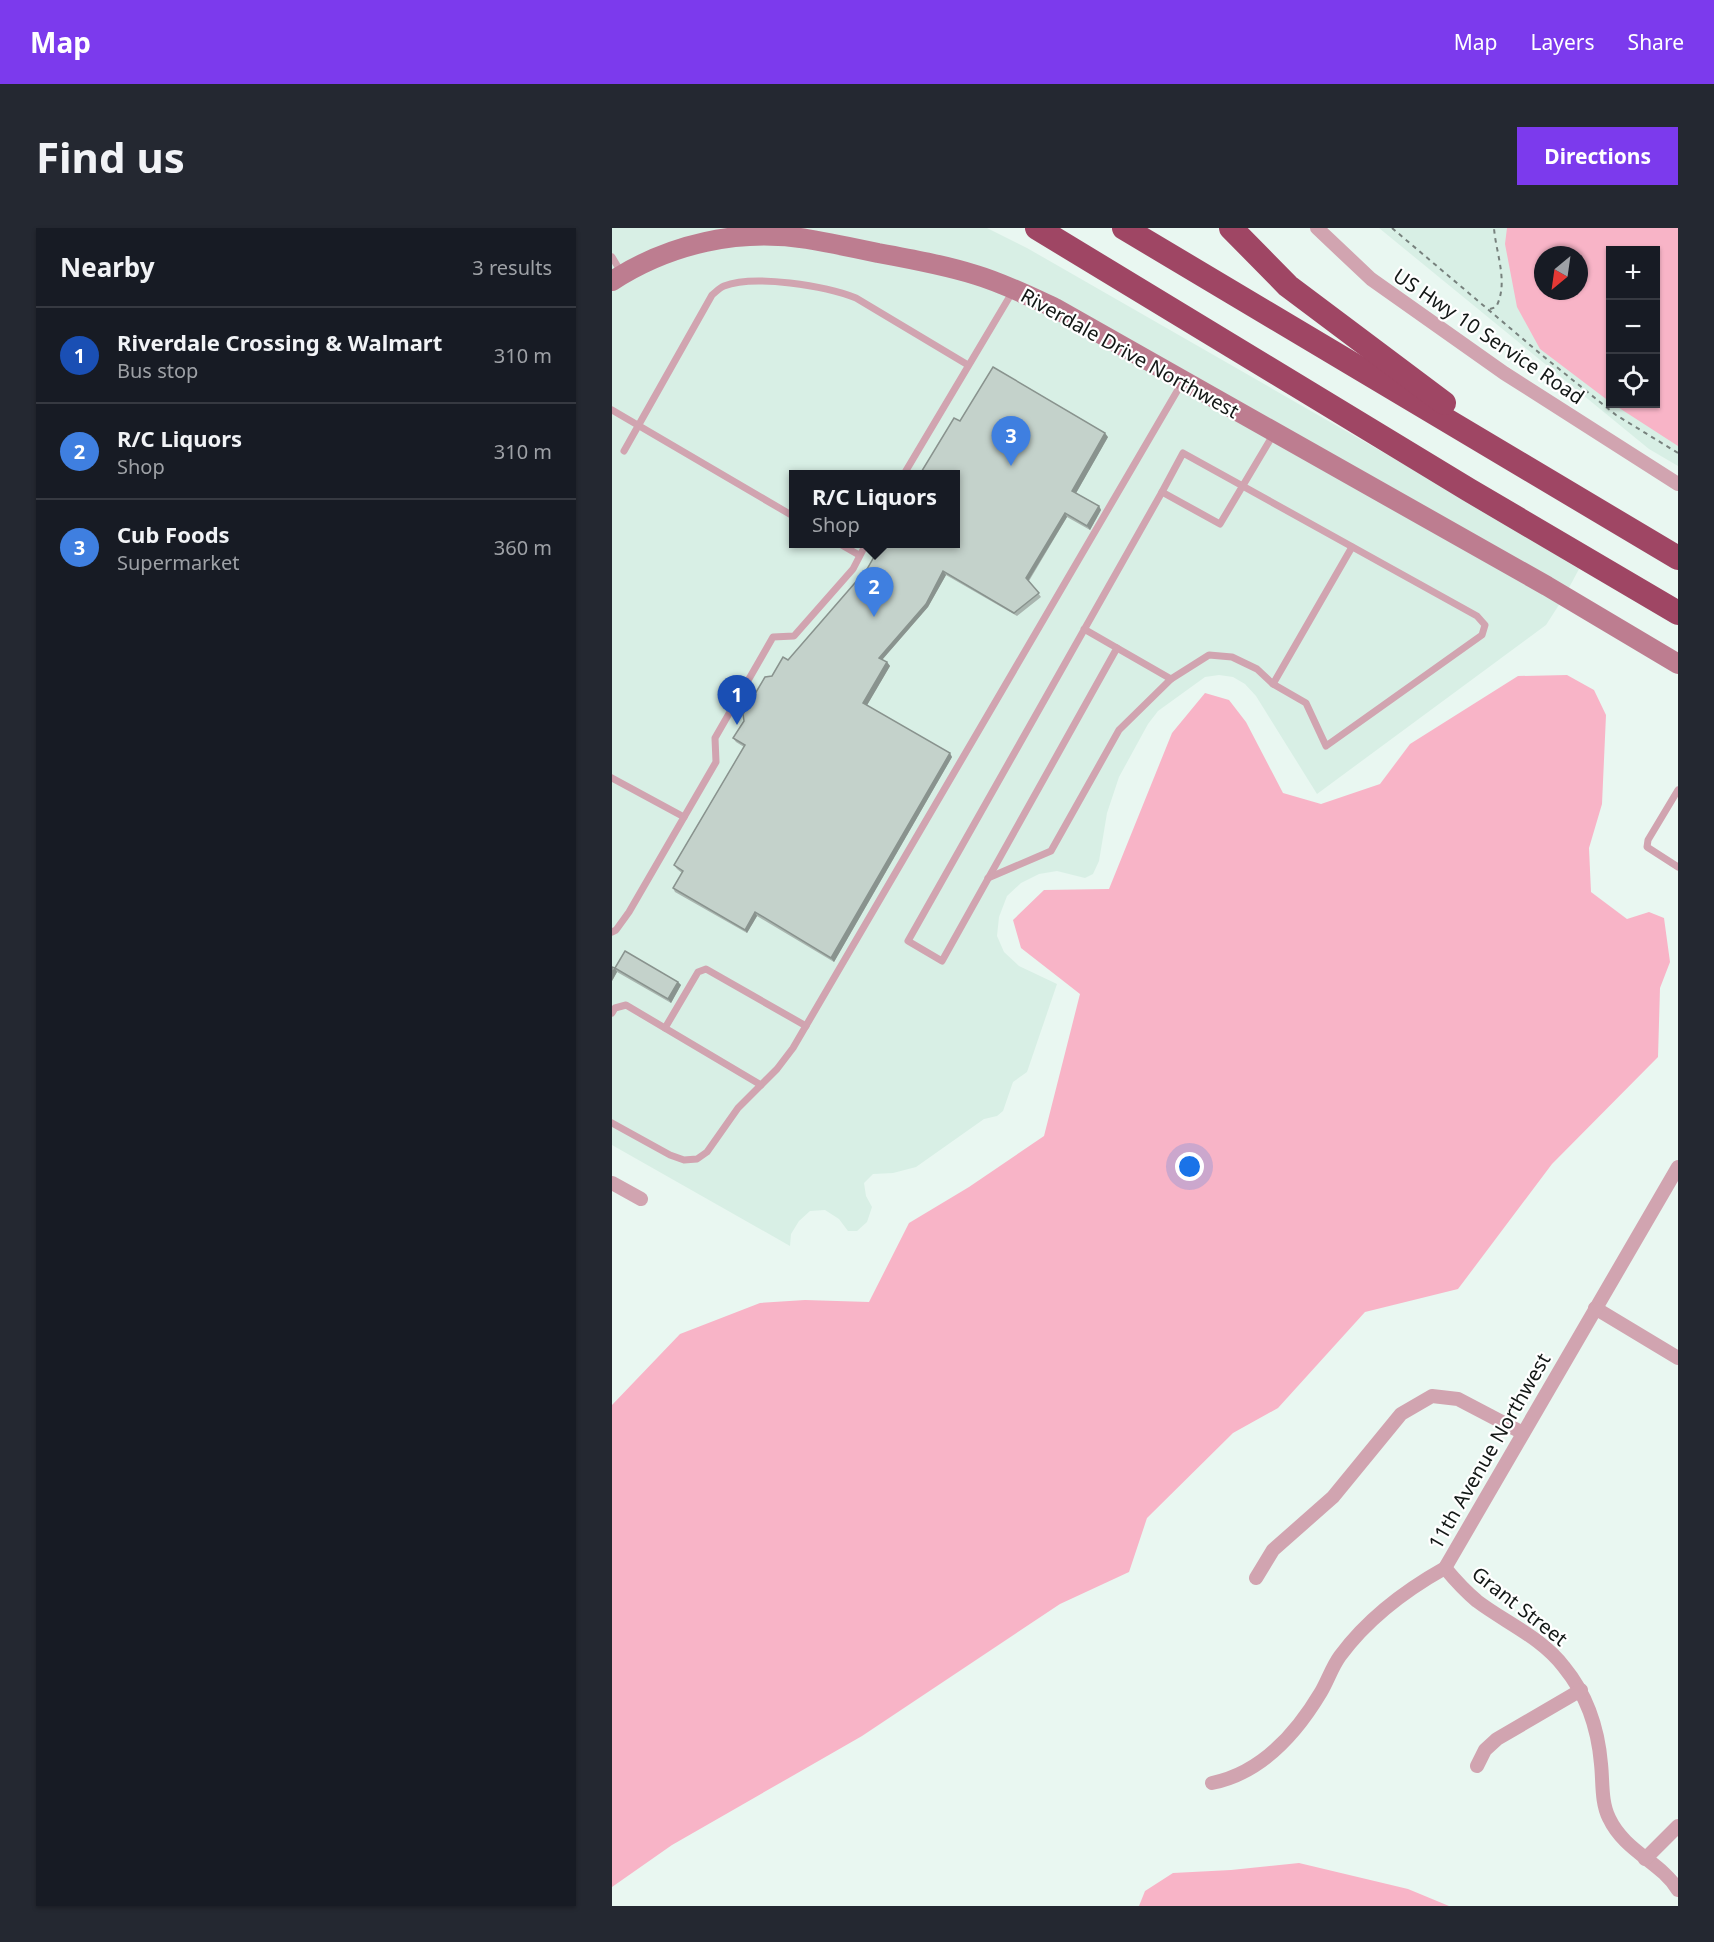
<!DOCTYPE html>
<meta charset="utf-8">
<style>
:root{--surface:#171b24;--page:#242831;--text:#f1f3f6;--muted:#9ea1a6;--line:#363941;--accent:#7c3aed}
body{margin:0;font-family:"Noto Sans",sans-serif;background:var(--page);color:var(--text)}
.controls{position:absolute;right:18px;top:18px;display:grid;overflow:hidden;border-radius:0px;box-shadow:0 2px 4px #0004}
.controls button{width:54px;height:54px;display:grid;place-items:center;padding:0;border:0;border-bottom:2px solid var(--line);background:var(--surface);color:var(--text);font:30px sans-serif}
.compass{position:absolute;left:922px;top:18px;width:54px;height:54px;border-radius:50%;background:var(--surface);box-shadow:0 2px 4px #0004;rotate:209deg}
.you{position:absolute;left:578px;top:939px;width:21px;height:21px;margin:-15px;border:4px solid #fff;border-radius:50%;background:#1a73e8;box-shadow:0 0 0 9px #1a73e833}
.badge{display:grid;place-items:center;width:39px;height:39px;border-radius:50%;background:var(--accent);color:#fff;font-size:20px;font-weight:700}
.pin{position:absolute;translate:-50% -50px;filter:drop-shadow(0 2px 3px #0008)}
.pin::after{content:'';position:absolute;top:32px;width:21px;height:18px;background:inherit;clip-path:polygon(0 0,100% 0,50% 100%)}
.popup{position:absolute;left:177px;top:242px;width:171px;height:78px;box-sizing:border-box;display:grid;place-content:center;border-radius:0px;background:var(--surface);filter:drop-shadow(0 2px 4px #0005);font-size:20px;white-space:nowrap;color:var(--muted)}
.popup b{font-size:22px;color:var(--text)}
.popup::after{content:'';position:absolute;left:50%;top:100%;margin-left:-12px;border:12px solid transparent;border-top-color:var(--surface)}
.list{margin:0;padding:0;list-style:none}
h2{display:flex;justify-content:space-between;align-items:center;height:78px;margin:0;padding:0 24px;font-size:26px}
h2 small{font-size:20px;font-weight:400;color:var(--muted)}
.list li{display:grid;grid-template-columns:39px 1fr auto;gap:18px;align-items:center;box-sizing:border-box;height:96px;padding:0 24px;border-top:2px solid var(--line)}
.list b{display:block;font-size:22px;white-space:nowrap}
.list p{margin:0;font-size:20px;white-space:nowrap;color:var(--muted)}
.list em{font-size:20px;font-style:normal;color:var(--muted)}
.icon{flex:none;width:33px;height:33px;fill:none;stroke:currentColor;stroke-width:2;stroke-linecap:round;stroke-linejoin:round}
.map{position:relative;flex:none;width:1066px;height:1678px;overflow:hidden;border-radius:0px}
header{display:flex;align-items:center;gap:36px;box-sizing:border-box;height:84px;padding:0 30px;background:var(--accent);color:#fff}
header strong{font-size:28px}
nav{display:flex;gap:33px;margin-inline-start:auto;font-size:21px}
.intro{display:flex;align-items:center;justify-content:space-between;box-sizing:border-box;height:144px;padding:0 36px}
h1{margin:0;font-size:42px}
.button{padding:15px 27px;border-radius:0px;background:var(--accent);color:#fff;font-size:21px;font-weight:700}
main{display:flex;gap:36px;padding:0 36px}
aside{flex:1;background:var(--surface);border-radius:0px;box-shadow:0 2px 4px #0004}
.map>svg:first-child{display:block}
.built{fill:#d8efe5;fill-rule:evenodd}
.green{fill:#f8b4c7;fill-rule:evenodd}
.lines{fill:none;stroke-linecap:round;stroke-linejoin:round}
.path{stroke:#77817d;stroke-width:2;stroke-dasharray:4.5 4.5;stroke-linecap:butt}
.lane{stroke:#d1a4b0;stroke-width:7}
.street{stroke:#d1a4b0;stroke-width:14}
.secondary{stroke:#bd7d90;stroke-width:20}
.highway{stroke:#9f4664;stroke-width:24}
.wall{fill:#a9b5af}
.shaded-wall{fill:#89938e}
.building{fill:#c4d2cb;stroke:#89938e;stroke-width:1.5}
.labels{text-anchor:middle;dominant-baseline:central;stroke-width:4.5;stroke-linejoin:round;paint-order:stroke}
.street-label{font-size:20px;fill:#131816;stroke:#fff}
</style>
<header>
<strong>Map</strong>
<nav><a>Map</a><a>Layers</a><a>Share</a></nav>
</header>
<div class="intro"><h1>Find us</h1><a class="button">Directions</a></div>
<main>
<aside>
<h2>Nearby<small>3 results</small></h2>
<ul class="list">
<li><span class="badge" style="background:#1a4fb4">1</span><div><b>Riverdale Crossing &amp; Walmart</b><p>Bus stop</p></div><em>310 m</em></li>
<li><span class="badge" style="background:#3f7fe0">2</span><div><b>R/C Liquors</b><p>Shop</p></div><em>310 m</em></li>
<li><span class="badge" style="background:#3f7fe0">3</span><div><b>Cub Foods</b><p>Supermarket</p></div><em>360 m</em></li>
</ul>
</aside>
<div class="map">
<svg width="1066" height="1678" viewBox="0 0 1066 1678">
<rect width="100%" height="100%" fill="#e9f7f1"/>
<g class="built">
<path d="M0,0H375L415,20L868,280L967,341L952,369L934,397L705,566L644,468L633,456L621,449L607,447L593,449L546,483L536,496L507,549L495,585L487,633L481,646L473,650L445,643L427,646L409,655L395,668L387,689L385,708L392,724L407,738L445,756L415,844L401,854L391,883L385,888L372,891L304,939L281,945L261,946L252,955L254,968L260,979L255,994L245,1003H236L227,991L213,982L198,983L187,993L179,1006L178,1018L0,917ZM181,246H343V316H181Z"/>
<path d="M767,0H1066V238L1037,221ZM999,22H1044V176H999ZM931,27H967V63H931Z"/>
</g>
<g class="green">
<path d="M895,0H1066V218L1001,176H1044V22H999L998,174L928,121L905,79L893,16ZM931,27H967V63H931Z"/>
<polygon points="955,447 982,462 994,487 990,576 977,620 979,664 1015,691 1037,684 1052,690 1058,734 1048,760 1046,829 940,936 846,1061 753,1084 666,1180 621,1205 535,1290 517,1344 448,1376 250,1508 60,1617 0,1659 0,1177 68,1106 148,1075 193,1072 257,1074 297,995 357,959 432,908 468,766 409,720 401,692 432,662 497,661 560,505 593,465 617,472 634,494 671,565 709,576 768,556 798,516 906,448"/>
<polygon points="687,1635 796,1661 837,1678 527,1678 533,1663 561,1645 619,1642"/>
</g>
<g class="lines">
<g class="path">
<polyline points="780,0 931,128 1004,187 1066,225"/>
<path d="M878,81L884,79C897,55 884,26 882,0"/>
</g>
<g class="lane">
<polyline points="0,29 9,44"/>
<polyline points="0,182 181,288"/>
<path d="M12,223L100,67C104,64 107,60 112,58C142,46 214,58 244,70L356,137"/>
<polyline points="292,246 401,63"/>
<polyline points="228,316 247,327"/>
<polyline points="472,401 505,420 330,733 296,713 550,264"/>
<polyline points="559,451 597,427 620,429 645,441 661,456 694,475 714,518 870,407 873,397 865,388 571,225 550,264 608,296 661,207"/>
<polyline points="661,456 740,319"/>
<polyline points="0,550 72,589"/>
<polyline points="1066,562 1036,612 1035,619 1066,639"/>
<polyline points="376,650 439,623 507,502 559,451 505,420"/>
<polyline points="0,704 4,702 17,684 104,534 103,510 161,409 182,408 241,341 254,316"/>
<polyline points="0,785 3,780 14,777 149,857"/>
<polyline points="53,800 86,744 94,741 194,798"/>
<polyline points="0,895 58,927 72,932 85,931 95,924 126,880 165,841 181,820 571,153"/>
</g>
<g class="street">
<polyline points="705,0 759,51 892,145 1066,256"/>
<polyline points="0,955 29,971"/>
<polyline points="983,1080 1066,1130"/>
<path d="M833,1340C843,1352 853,1363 865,1373C894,1395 929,1409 952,1439C975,1467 986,1500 989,1536C991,1554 989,1574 997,1590C1013,1624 1049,1634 1066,1662"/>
<polyline points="644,1350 661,1322 721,1269 789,1186 820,1168 846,1171 911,1205"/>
<polyline points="865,1538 873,1522 885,1511 969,1462"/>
<path d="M600,1555C650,1545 684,1506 709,1464C716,1452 720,1439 728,1428C756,1390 792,1363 833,1340L1066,939"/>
<polyline points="1033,1631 1066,1598"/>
</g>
<path class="secondary" d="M0,53C57,16 127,0 195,11C219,15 243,20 266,25C299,31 332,37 364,47C391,55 417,68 443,80L935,358L1066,436"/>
<g class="highway">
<polyline points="425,0 857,262 1066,385"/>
<polyline points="512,0 1066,330"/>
<polyline points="619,0 676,58 832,175"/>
</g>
</g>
<g class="wall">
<polygon points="348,193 496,209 464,265 487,278 489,282 478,302 455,289 417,353 429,369 405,388 334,347 316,379 270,432 275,434 278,438 255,477 340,529 222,734 145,688 135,705 63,664 61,660 70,645 65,641 62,637 132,519 124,514 121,510 160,448 176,432 343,315"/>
<polygon points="3,740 66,754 69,757 59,775 5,744 0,753"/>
</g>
<g class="shaded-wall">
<polygon points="493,205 496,209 463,267 460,263"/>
<polygon points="487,278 489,282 478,302 475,298"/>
<polygon points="453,285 455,289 416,353 414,350"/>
<polygon points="331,343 334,347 316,379 269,433 267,430"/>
<polygon points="275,434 278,438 254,479 251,475"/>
<polygon points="338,525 340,529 222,734 219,730"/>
<polygon points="143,684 145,688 135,705 133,702"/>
<polygon points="3,740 5,744 0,753 0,745"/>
<polygon points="66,754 69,757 59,775 56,771"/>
</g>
<g class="building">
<polygon points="381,139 493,205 460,263 487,278 475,298 453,285 414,350 427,365 402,385 331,343 314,376 267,430 275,434 251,475 338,525 219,730 143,684 133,702 61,660 71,643 62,637 133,517 121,510 132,493 131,486 153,449 160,448 171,429 176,432 255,341 270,315 343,315 343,246 308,246 342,190 348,193"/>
<polygon points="13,723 66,754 56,771 3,740 0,745 0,739 3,740"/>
</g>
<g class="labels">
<g class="street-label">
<text transform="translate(877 108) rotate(34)">US Hwy 10 Service Road</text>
<text transform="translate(518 125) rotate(29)">Riverdale Drive Northwest</text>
<text transform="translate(877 1223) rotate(-60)">11th Avenue Northwest</text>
<text transform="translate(908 1378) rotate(38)">Grant Street</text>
</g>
</g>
</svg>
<div class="controls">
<button>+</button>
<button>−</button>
<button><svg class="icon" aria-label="locate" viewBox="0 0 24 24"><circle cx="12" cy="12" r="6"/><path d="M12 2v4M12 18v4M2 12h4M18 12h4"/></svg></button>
</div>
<svg class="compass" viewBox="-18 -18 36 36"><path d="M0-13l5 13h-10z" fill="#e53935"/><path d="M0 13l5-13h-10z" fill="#9ea1a6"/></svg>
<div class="you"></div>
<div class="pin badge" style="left:125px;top:497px;background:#1a4fb4">1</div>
<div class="pin badge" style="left:262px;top:389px;background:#3f7fe0">2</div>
<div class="popup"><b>R/C Liquors</b>Shop</div>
<div class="pin badge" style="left:399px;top:238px;background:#3f7fe0">3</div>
</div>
</main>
